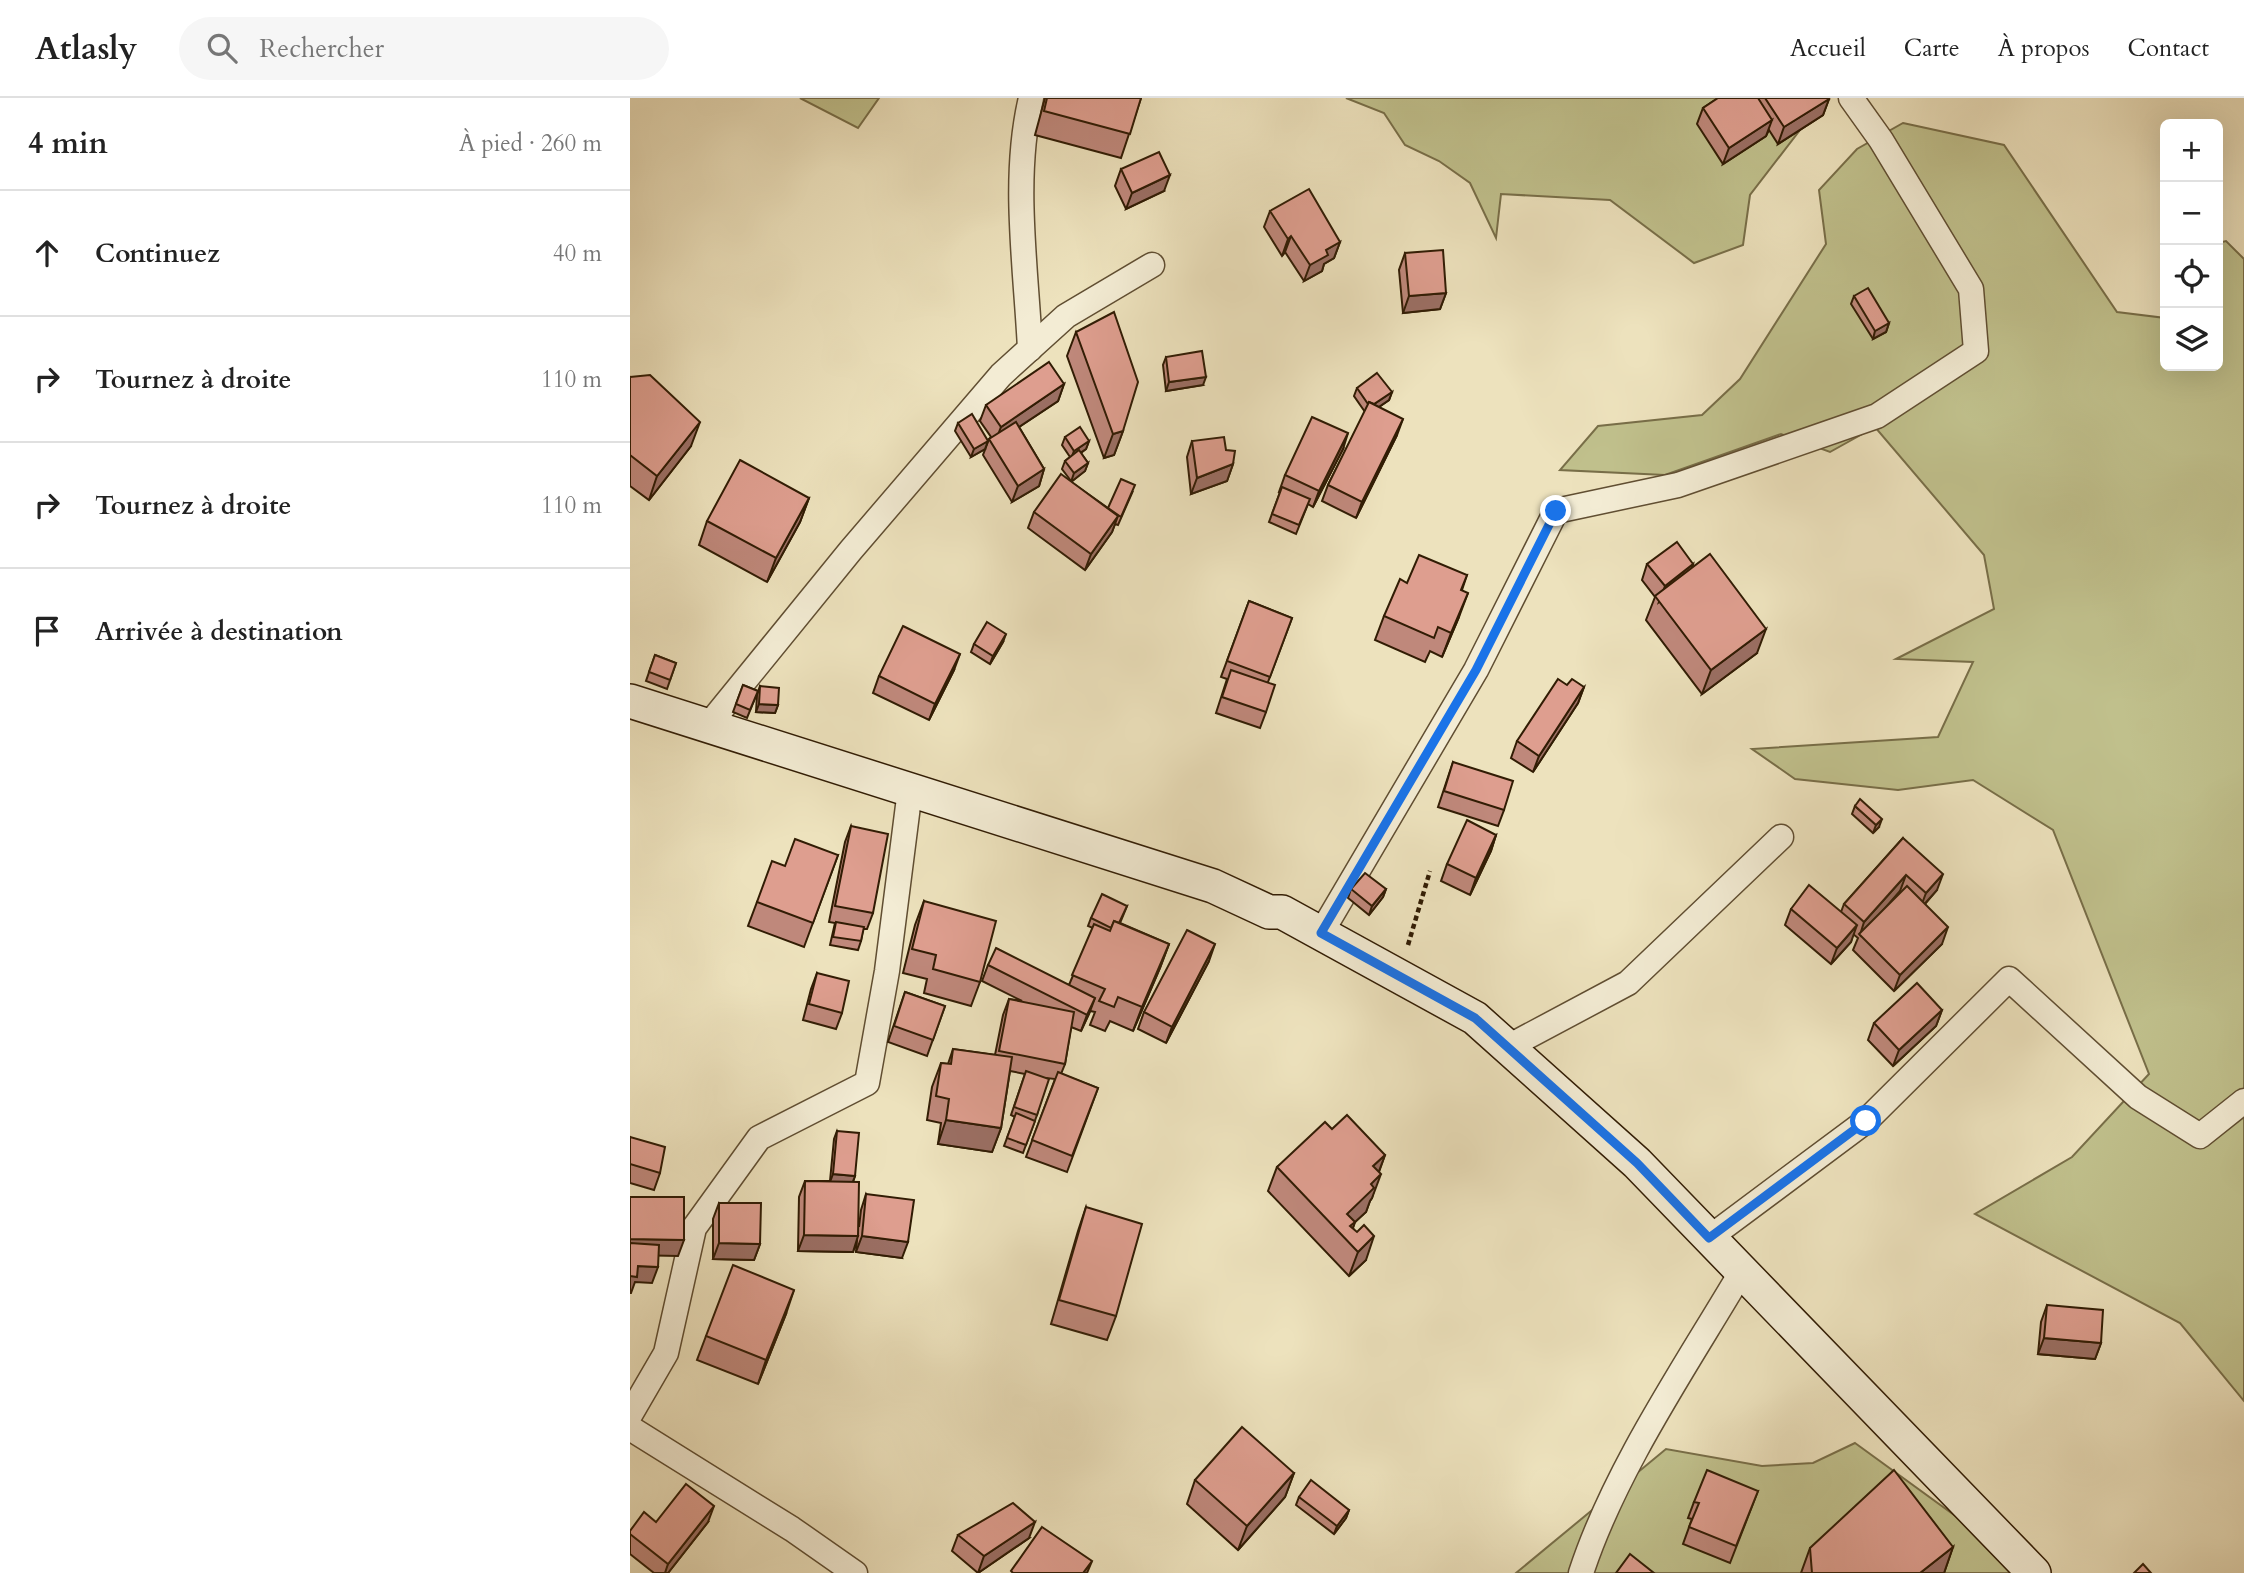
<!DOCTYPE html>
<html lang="fr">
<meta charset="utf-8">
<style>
:root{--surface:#fff;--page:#f6f6f6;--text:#222;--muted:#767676;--line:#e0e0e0}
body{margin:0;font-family:Cardo,serif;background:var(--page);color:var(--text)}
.controls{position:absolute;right:21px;top:21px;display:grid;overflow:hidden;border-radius:10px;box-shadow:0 7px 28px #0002}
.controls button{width:63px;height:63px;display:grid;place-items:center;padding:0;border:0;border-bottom:2px solid var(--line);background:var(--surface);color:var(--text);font:35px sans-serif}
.stop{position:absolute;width:21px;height:21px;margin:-16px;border:5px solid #1a73e8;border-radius:50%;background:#fff}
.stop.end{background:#1a73e8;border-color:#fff;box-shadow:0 2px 7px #0008}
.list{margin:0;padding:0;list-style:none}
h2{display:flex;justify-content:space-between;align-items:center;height:91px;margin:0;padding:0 28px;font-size:30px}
h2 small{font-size:23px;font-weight:400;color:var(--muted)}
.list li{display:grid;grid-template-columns:46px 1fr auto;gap:21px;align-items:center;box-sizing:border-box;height:126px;padding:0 28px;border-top:2px solid var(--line)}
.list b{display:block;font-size:26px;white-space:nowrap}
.list em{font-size:23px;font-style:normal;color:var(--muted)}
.icon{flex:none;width:38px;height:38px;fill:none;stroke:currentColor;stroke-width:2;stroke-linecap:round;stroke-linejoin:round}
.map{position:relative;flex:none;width:1614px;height:1475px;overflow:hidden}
header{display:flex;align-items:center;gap:42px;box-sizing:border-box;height:98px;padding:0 35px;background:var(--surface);border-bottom:2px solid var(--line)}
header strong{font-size:33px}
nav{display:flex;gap:38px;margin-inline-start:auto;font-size:24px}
.search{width:490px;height:63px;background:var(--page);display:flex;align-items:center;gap:18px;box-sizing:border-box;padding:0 24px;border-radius:38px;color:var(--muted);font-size:26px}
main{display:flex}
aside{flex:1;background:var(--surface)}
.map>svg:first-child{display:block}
.green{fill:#c0c08c;stroke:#786e48;stroke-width:2}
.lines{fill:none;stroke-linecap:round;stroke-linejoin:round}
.street-casing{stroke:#604e32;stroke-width:27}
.secondary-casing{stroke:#311c04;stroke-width:36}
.path{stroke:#311c04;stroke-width:4.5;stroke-dasharray:5 3.5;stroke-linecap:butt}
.street{stroke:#f3ecd4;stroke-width:24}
.secondary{stroke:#f3ecd4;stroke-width:33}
.wall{fill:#bf887b;stroke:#311c04;stroke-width:2}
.shaded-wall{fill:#9b6f64;stroke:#311c04;stroke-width:2}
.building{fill:#de9e8f;stroke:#311c04;stroke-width:2}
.route{stroke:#1a73e8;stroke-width:9}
</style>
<header>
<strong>Atlasly</strong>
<div class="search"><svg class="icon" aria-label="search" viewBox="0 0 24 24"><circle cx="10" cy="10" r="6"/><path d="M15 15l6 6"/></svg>Rechercher</div>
<nav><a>Accueil</a><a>Carte</a><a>À propos</a><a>Contact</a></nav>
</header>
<main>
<aside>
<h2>4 min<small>À pied · 260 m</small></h2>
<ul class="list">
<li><svg class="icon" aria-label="ahead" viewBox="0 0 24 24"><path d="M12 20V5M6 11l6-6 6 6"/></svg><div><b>Continuez</b></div><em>40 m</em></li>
<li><svg class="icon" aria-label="right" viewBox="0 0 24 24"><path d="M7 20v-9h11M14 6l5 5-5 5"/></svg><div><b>Tournez à droite</b></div><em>110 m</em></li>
<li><svg class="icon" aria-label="right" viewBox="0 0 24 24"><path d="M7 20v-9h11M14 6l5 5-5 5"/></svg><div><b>Tournez à droite</b></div><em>110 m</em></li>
<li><svg class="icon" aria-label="arrive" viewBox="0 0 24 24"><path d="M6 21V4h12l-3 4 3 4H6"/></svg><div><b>Arrivée à destination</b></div></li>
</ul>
</aside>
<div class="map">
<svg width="1614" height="1475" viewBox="0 0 1614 1475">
<rect width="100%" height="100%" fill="#ede2bd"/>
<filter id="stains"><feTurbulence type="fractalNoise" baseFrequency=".00286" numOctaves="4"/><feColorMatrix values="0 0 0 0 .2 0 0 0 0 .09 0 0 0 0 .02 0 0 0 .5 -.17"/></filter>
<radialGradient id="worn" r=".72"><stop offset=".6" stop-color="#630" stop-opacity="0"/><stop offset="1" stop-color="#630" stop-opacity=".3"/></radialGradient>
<g class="green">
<polygon points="170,0 249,0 228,30"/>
<polygon points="716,0 1187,0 1183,15 1120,97 1113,147 1064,165 980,102 871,96 866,140 840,85 809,63 775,47 754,15"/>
<polygon points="1273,25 1374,47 1487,214 1535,220 1535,268 1588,268 1588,145 1596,143 1614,161 1614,1303 1550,1225 1345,1116 1442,1059 1519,976 1423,732 1343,682 1268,692 1165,681 1122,651 1308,639 1343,564 1266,561 1364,511 1354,457 1245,329 1200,354 1151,336 1035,377 930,372 968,328 1072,317 1110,281 1196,146 1189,92 1227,51"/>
<polygon points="1225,1345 1404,1475 886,1475 1036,1351 1132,1368 1183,1365"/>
</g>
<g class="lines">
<g class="street-casing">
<g id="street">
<path d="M400,251C396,169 382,80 401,0"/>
<polyline points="77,629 221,452 371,277 436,218 522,167"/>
<polyline points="691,835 846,572 926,413 1048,387 1247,318 1346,253 1341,191 1251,42 1221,0"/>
<polyline points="878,949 998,885 1151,739"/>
<polyline points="1079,1140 1236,1023 1379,881 1508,999 1570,1038 1614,1003"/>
<polyline points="0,1317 36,1255 64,1130 129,1040 237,985 257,873 280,692"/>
<polyline points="0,1330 162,1431 225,1475"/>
<path d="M951,1475C985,1371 1056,1268 1112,1173"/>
</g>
</g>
<g class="secondary-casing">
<polyline id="secondary" points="0,603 583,788 639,814 652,814 845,920 1007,1065 1404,1475"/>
</g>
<polyline class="path" points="778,847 800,773"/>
<use href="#street" class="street"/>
<use href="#secondary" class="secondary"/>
</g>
<g class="wall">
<polygon points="415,0 511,0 491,60 405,37"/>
<polygon points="1088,0 1198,0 1199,1 1193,17 1148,46 1139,32 1136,38 1093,66 1067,26 1073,10"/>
<polygon points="491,71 534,93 496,111 485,88"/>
<polygon points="640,113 710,144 704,160 694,166 692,173 674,183 655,154 652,158 634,129"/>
<polygon points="775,155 816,195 810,211 773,215 769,172"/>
<polygon points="1224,198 1259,225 1256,234 1243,241 1221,206"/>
<polygon points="446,234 493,333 484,357 474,360 437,258"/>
<polygon points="536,259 573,287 536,293 533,267"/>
<polygon points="0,279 61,348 19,402 0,388"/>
<polygon points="434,286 428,303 389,329 414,371 409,388 382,404 353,357 359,341 361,339 350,323 356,307"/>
<polygon points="727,290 762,294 759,302 749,309 767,337 726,420 692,403 698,387 735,314 724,298"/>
<polygon points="328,325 355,351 341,359 325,333"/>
<polygon points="435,339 459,343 456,351 451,355 458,365 455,373 441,384 478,410 502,395 488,427 485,426 482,434 455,472 398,430 404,414 441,383 432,371 435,363 440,359 432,347"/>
<polygon points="562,343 596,352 603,366 597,383 561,396 557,359"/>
<polygon points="713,351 683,409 678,406 666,436 639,424 650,394 649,394 655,377"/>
<polygon points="179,400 170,424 137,484 69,447 77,423"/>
<polygon points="1017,466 1063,466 1062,471 1127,555 1072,596 1016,522 1025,499 1012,482"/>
<polygon points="837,477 832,492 829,519 812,559 800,553 795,564 745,542 754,518 777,485"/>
<polygon points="619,503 662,520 638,584 636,614 630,630 586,615 597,581 591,579"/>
<polygon points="373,544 360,566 341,554 344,546"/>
<polygon points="25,557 46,565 37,591 16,583"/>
<polygon points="324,572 299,622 243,595 249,578"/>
<polygon points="113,587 128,593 117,620 103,614"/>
<polygon points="130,588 148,607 145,615 126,614 127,597"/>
<polygon points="954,589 948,605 903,674 881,660 887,643"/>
<polygon points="823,664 874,712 868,728 808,709"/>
<polygon points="1225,708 1249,729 1243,735 1222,716"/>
<polygon points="221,728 243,815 237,831 233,831 231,843 228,852 200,847 205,825 199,824 215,744"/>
<polygon points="866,737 861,753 840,797 811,783 817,766"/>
<polygon points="1273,740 1307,792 1295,806 1312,846 1264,893 1223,852 1228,840 1223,836 1221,844 1201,866 1155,827 1161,811 1211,814 1214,806"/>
<polygon points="208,757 174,849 118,828 127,804 155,768"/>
<polygon points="721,791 756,791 753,799 739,817 718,800"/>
<polygon points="294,803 350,884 341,908 294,895 297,881 273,875 285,827"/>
<polygon points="497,808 490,825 539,846 530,870 503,933 480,923 475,933 460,927 465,914 460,913 451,933 441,929 435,966 431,976 468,990 437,1074 396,1059 425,981 417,980 407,1017 393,1055 374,1048 385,1019 381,1017 395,976 380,973 371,1030 362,1054 308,1046 311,1025 297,1022 302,989 311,965 318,966 323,951 365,957 373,917 379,901 392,903 352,883 358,867 439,887 463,830 458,828 461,820"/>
<polygon points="579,863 536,945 508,931 514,914"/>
<polygon points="187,875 212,915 206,931 173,922 181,891"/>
<polygon points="275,894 315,908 297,958 258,944"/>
<polygon points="1312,912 1306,928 1263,968 1238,942 1244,925"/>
<polygon points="702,1031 755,1057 749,1074 742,1100 740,1103 736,1114 725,1124 723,1130 736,1162 719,1178 638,1093 647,1069"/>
<polygon points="207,1033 225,1078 223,1084 229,1129 231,1112 236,1096 272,1160 226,1154 227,1142 223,1154 168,1153 169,1099 175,1083 200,1083 204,1041"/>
<polygon points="0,1039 30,1075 24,1092 0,1085"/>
<polygon points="89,1105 130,1146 124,1162 83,1161 83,1121"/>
<polygon points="456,1109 486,1218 477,1242 421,1226 448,1133"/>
<polygon points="1417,1207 1471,1245 1465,1261 1408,1256 1411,1224"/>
<polygon points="156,1216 128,1286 67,1262 76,1238"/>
<polygon points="664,1375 655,1399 608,1452 557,1406 565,1382"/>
<polygon points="1128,1393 1100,1465 1053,1446 1062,1421 1058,1420 1064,1404"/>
<polygon points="669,1399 719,1412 716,1420 704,1436 666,1407"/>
<polygon points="26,1424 78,1424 38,1475 24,1475 0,1456 0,1433"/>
<polygon points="328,1437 399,1440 348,1475 322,1453"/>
<polygon points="1323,1449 1314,1475 1171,1475 1180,1450"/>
</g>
<g class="shaded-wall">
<polygon points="1199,1 1193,17 1148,46 1154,29"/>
<polygon points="1142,22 1136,38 1093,66 1099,50"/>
<polygon points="540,77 534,93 496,111 502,95"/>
<polygon points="661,138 655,154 652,158 658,141"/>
<polygon points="710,144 704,160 694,166 692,173 674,183 680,167 696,152"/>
<polygon points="816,195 810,211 773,215 779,198"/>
<polygon points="1259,225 1256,234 1243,241 1245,233"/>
<polygon points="576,279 573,287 536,293 539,284"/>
<polygon points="434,286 428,303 365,345 371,329"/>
<polygon points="762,294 759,302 737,317 740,309"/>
<polygon points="773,321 767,337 726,420 732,404"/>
<polygon points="70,324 61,348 19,402 27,378"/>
<polygon points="493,333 484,357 474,360 483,336"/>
<polygon points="718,335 713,351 683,409 689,393"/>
<polygon points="358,343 355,351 341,359 344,351"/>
<polygon points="459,343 456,351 441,361 444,353"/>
<polygon points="458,365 455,373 441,384 444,375"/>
<polygon points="603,366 597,383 561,396 567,380"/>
<polygon points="414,371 409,388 382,404 388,388"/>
<polygon points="179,400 170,424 137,484 146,460"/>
<polygon points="488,418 482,434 455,472 461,456"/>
<polygon points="1063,466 1058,482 1029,504 1035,488"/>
<polygon points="838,495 829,519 812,559 821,535"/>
<polygon points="1136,531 1127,555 1072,596 1081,572"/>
<polygon points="376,536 373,544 360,566 363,558"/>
<polygon points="330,556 324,572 299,622 305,606"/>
<polygon points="954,589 948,605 903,674 909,658"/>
<polygon points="129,606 148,607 145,615 126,614"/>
<polygon points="1252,721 1249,729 1243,735 1246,727"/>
<polygon points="866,737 861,753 840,797 846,780"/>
<polygon points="1313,776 1307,792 1290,811 1296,795"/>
<polygon points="1276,777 1270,793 1231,838 1230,837 1234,824"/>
<polygon points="756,791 753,799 739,817 742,808"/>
<polygon points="1227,827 1221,844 1201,866 1207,850"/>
<polygon points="1318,829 1312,846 1264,893 1270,877"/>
<polygon points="539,846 530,870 503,933 512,909"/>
<polygon points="585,846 579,863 536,945 542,929"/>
<polygon points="465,900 459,916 451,933 457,917"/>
<polygon points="1312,912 1306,928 1263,968 1269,952"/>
<polygon points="316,1022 371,1030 362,1054 308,1046"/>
<polygon points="755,1057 746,1081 751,1076 742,1100 740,1103 736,1114 725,1124 718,1143 717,1116 743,1068"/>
<polygon points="203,1076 225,1078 222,1086 200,1084"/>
<polygon points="174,1137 228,1138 223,1154 168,1153"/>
<polygon points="232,1138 278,1144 272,1160 226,1154"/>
<polygon points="744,1138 736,1162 719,1178 728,1154"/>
<polygon points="0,1141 54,1142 48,1158 0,1157"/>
<polygon points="89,1145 130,1146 124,1162 83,1161"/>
<polygon points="8,1168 28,1169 22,1185 5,1184 1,1195 0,1195 0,1178"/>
<polygon points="164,1192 156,1216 128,1286 136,1262"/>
<polygon points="1414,1240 1471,1245 1465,1261 1408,1256"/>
<polygon points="664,1375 655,1399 608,1452 617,1428"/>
<polygon points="84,1408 78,1424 38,1475 35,1475 38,1466"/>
<polygon points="719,1412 716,1420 704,1436 707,1428"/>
<polygon points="405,1424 399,1440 348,1475 354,1458"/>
<polygon points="1323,1449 1314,1475 1290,1475"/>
<polygon points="462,1463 457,1475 453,1475"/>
</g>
<g class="building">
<polygon points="417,0 511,0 500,36 414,13"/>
<polygon points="1088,0 1128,0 1142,22 1099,50 1073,10"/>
<polygon points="1135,0 1198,0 1199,1 1154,29"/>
<polygon points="529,54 540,77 502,95 491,71"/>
<polygon points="679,91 710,144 696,152 698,157 680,167 661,138 658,141 640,113"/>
<polygon points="813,152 816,195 779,198 775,155"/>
<polygon points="1238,190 1259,225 1245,233 1224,198"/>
<polygon points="484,214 508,284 493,333 483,336 446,234"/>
<polygon points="572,253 576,279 539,284 536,259"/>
<polygon points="419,264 434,286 371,329 356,307"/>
<polygon points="747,275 762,294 744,306 739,304 738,306 727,290"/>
<polygon points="20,277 70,324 27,378 0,357 0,279"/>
<polygon points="739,304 773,321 732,404 698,387"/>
<polygon points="342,316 358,343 344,351 328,325"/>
<polygon points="682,319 718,335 689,393 655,377"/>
<polygon points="386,324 414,371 388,388 359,341"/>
<polygon points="450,329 459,343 444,353 435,339"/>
<polygon points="594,339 596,352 605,353 603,366 567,380 562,343"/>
<polygon points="449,352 458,365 444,375 435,363"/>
<polygon points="110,362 179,400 146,460 77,423"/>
<polygon points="431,376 488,418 461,456 404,414"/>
<polygon points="491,381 505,387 491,419 478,410"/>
<polygon points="652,389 680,401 669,427 642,416"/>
<polygon points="1047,444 1063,466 1035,488 1017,466"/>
<polygon points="1080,456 1136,531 1081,572 1025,498"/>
<polygon points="789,457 837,477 831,492 838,495 821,535 808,529 804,540 754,518 770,481 777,485"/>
<polygon points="619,503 662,520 640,579 597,563"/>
<polygon points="357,524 376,536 363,558 344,546"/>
<polygon points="273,528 330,556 305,606 249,578"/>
<polygon points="25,557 46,565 40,582 19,574"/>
<polygon points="601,572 645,587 636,614 592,599"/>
<polygon points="928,581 937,587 942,581 954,589 909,658 887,643"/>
<polygon points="113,587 128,593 120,612 106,606"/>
<polygon points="130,588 149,590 148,607 129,606"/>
<polygon points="823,664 883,683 874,712 814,693"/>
<polygon points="1230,701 1252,721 1246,727 1225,708"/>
<polygon points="837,722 866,737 846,780 817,766"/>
<polygon points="221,728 258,736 243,815 205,808"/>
<polygon points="1273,740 1313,776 1296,795 1276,777 1234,824 1214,806"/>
<polygon points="165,741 208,757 183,825 127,804 142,763 155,768"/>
<polygon points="735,775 756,791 742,808 721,791"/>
<polygon points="1179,787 1227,827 1207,850 1161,811"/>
<polygon points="1277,788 1318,829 1270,877 1229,836"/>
<polygon points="472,796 497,808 489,825 484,823 481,830 461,820"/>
<polygon points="294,803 366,823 350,884 303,871 306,857 282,851"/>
<polygon points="484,823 539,846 512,909 488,899 484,909 469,903 475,891 442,877 464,826 480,833"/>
<polygon points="206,824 234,829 231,843 203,839"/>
<polygon points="557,832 585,846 542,929 514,914"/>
<polygon points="366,850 465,900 457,917 358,867"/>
<polygon points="187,875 219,883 212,915 179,906"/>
<polygon points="1287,885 1312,912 1269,952 1244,925"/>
<polygon points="275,894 315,908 303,942 264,928"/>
<polygon points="379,901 444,914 435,966 369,953"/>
<polygon points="323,951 382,959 371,1030 316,1022 319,1001 306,998 311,965 321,966"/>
<polygon points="396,973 419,981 407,1017 384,1009"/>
<polygon points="428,974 468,990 442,1058 402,1042"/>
<polygon points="386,1015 405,1023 396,1047 377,1040"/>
<polygon points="717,1017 755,1057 743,1068 751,1076 741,1086 744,1090 717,1116 725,1124 720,1128 727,1134 734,1127 744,1138 728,1154 647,1069 695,1024 702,1031"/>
<polygon points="207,1033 229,1035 225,1078 203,1076"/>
<polygon points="0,1039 35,1049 30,1075 0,1066"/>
<polygon points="175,1083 229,1084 228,1138 174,1137"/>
<polygon points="236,1096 284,1102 278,1144 232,1138"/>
<polygon points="0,1099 54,1099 54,1142 0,1141"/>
<polygon points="89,1105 131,1105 130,1146 89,1145"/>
<polygon points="456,1109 512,1126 486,1218 429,1202"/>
<polygon points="0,1145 29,1147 28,1169 8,1168 7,1179 0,1178"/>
<polygon points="103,1167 164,1192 136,1262 76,1238"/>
<polygon points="1417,1207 1473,1212 1471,1245 1414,1240"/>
<polygon points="612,1329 664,1375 617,1428 565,1382"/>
<polygon points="1077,1372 1128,1393 1106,1448 1059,1429 1069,1405 1064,1404"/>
<polygon points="1264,1372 1323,1449 1290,1475 1182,1475 1180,1450"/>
<polygon points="681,1382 719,1412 707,1428 669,1399"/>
<polygon points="56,1386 84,1408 38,1466 0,1436 0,1433 14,1414 26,1424"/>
<polygon points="383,1405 405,1424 354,1458 328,1437"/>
<polygon points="412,1429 462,1463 453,1475 383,1475 381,1473"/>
<polygon points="1000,1456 1024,1475 986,1475"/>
<polygon points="1513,1466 1521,1475 1504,1475"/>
</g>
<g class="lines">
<polyline class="route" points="926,413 846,572 691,835 845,920 1007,1065 1079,1140 1236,1023"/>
</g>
<rect width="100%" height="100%" filter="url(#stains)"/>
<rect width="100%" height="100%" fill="url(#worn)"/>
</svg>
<div class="controls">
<button>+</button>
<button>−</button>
<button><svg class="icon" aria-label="locate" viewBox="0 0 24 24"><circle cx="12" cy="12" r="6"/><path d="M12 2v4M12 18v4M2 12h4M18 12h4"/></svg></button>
<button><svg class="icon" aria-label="layers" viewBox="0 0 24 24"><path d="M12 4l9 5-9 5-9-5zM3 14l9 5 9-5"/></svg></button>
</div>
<div class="stop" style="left:1236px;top:1023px"></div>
<div class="stop end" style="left:926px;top:413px"></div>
</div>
</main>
